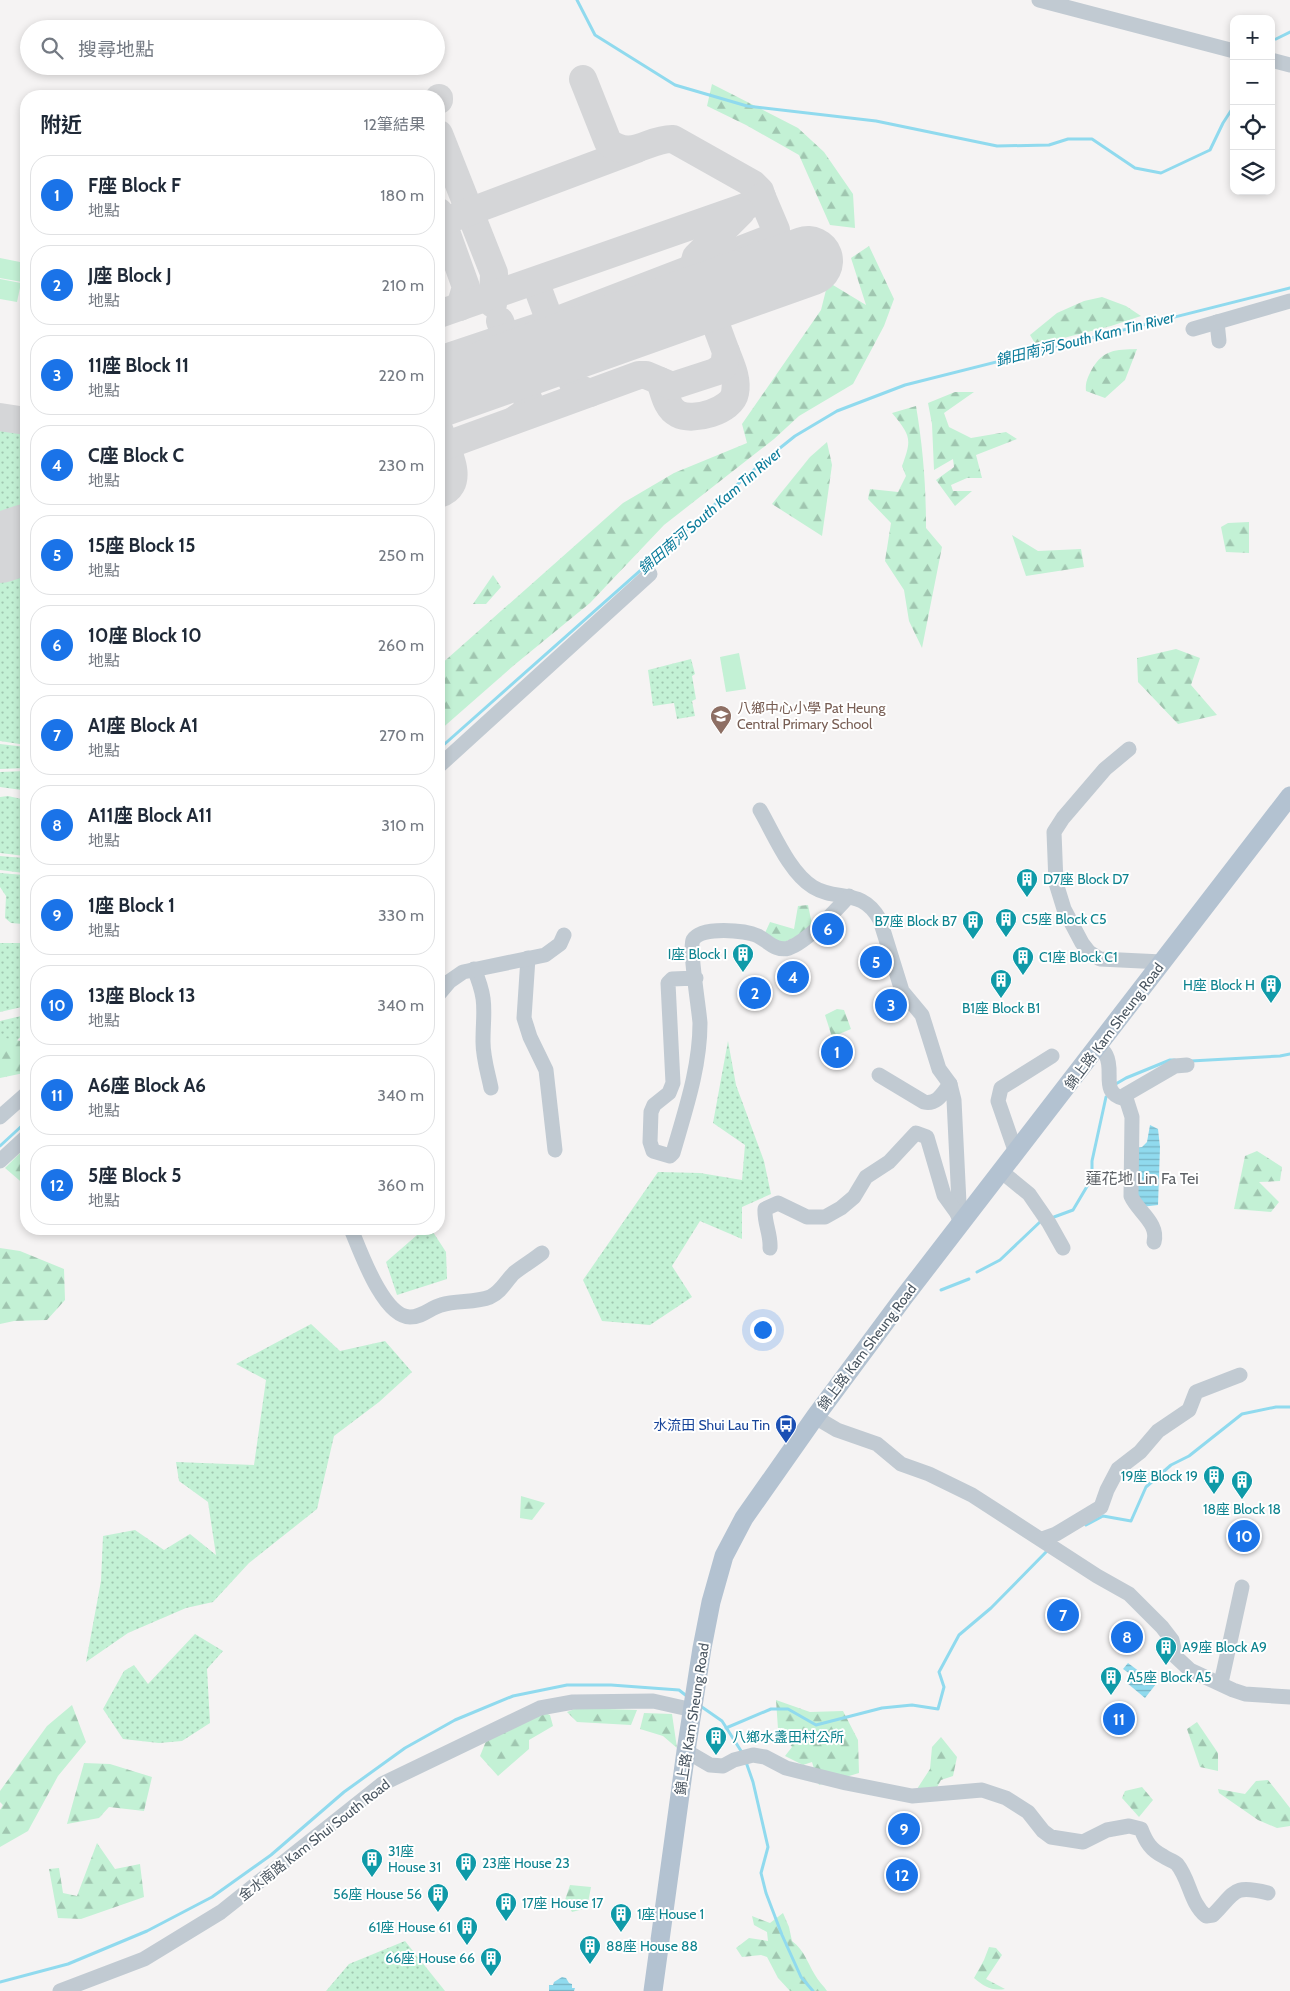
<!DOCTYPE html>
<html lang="zh-TW">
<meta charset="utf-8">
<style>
:root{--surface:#fff;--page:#f6f6f7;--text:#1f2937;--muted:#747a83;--line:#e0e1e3;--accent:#1a73e8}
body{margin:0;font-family:Cabin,"Noto Sans TC",sans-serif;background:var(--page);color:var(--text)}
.controls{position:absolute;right:15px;top:15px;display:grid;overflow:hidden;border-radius:10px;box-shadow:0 2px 8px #0003}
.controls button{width:45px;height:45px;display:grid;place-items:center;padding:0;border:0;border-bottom:1px solid var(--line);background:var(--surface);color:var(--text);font:25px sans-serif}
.you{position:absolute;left:762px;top:1329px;width:18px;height:18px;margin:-12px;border:4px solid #fff;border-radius:50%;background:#1a73e8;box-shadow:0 0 0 8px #1a73e833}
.badge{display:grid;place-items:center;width:32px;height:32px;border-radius:50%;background:var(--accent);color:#fff;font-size:16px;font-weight:700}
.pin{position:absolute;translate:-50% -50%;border:2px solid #fff;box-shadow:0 1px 5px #0006}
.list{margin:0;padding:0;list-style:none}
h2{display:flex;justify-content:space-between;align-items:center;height:65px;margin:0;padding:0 20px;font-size:21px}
h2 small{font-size:16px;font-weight:400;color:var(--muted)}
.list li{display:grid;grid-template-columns:32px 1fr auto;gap:15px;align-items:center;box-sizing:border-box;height:80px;margin:0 10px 10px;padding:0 10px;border:1px solid var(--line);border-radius:20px}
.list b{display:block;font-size:19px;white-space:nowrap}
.list p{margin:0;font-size:16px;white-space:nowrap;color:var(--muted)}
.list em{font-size:16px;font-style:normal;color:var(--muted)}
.icon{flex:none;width:28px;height:28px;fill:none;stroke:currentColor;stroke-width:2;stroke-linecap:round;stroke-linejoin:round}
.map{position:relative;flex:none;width:1290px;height:1991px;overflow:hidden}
.search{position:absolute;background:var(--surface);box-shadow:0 2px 8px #0003;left:20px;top:20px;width:425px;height:55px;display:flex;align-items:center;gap:12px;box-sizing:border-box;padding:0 18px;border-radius:28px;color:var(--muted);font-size:19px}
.panel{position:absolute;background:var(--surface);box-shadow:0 2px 8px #0003;left:20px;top:90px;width:425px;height:1145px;border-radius:20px}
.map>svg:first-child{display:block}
.green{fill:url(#green-dots)}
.forest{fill:url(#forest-firs)}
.pitch{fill:#c3f1d5}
.water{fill:url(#water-rules)}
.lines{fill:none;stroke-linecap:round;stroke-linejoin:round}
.stream{stroke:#90daee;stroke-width:3}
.taxiway{stroke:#d5d6d8;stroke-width:28}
.runway{stroke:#d5d6d8;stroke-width:70}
.minor{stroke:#c1cad2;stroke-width:15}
.major{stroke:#b3c2d1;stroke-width:19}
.labels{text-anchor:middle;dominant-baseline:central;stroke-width:4;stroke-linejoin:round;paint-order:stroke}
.education-label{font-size:14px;fill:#785e54;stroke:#fff;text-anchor:start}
.culture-label{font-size:14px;fill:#0d838f;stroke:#fff;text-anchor:start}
.street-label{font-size:14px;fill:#4a5661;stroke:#fff}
.transit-label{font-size:14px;fill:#164399;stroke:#fff;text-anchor:end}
.water-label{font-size:15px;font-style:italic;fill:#0c7c9b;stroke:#fff}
.quarter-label{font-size:16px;fill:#5f6368;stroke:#fff}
</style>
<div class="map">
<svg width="1290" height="1991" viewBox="0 0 1290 1991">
<defs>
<pattern id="green-dots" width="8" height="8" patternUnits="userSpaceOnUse" patternTransform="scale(1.25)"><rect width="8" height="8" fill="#c3f1d5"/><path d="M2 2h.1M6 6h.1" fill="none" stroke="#a0c6b0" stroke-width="1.8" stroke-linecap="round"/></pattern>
<pattern id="forest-firs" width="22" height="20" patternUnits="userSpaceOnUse" patternTransform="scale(1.25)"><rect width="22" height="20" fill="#c3f1d5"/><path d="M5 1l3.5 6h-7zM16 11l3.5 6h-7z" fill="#a0c6b0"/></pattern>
<pattern id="water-rules" width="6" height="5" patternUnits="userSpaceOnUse" patternTransform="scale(1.25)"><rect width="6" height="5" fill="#90daee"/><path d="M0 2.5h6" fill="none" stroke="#78b4c4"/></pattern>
</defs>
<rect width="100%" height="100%" fill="#f5f3f3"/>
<g class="green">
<polygon points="0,425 26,427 26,512 0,521"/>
<polygon points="26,571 26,745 0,741 0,580"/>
<polygon points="691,659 695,674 692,676 696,699 692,701 695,716 677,719 674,703 653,706 648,670"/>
<polygon points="0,744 26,747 26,768 0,769"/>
<polygon points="26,771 26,788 22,790 0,787 0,772"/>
<polygon points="8,796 26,800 25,856 0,853 0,797"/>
<polygon points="0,856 24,858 24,873 0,870"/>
<polygon points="0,873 24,875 23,924 11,923 5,918 6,896 0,887"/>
<polygon points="0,943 22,943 26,950 26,1006 0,1012"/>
<polygon points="21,1016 26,1017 26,1031 7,1051 0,1052 0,1021"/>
<polygon points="728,1041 736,1085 764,1161 771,1194 742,1207 742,1239 700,1221 672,1266 692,1297 650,1325 602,1321 583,1280 658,1172 700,1173 742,1180 745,1145 713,1123"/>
<polygon points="424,1229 431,1229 446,1252 447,1279 397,1295 386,1262"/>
<polygon points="311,1324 340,1351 385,1341 412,1372 379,1402 334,1436 317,1509 249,1563 213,1602 186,1608 128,1633 86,1662 101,1581 103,1536 135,1530 164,1550 190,1534 216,1555 208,1502 179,1481 176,1462 254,1465 266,1380 236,1364"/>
<polygon points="195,1634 223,1651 207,1669 210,1723 182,1741 159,1743 123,1739 103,1709 124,1671 134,1665 148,1684"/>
<polygon points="405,1941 445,1991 326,1991 349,1964"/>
</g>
<g class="forest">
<polygon points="712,84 798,128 824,152 853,194 855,228 830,225 799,155 746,125 707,106"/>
<polygon points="869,246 894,299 884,326 853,384 799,416 774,439 664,525 590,603 513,666 439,731 439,666 623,503 674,473 747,443 742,424 821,310 828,282 866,305 851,258"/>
<polygon points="1102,297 1126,306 1141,316 1111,326 1036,345 1030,335 1057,313 1084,301"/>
<path d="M1137,349L1125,380L1105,398L1086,391C1085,382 1088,377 1092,369C1104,349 1115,350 1137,349Z"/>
<polygon points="955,392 974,392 944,413 949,427 971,438 1006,432 1017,439 976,455 982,478 967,478 951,485 953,491 972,491 955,506 936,480 954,467 953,459 934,470 932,424 928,403"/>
<path d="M916,406C923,448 926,485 926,528L942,547L922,648L909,621L904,590L885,561L891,523L868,499L870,489L898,492L906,476L902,466C912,439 911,436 892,413Z"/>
<polygon points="827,442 832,465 822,536 772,504 810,457"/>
<polygon points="1249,522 1249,553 1226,552 1221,527 1228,523"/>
<polygon points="1012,535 1038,551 1081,549 1084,567 1026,576"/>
<polygon points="493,575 501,587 486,604 473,604"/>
<polygon points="1176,649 1200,658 1191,685 1217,715 1178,724 1138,682 1137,658"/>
<polygon points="808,905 813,929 778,945 765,933 770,922 794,929 798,906"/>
<polygon points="837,1009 844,1010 851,1029 832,1037 825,1015"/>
<polygon points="0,1037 26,1042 26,1069 24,1073 0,1078"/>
<polygon points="26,1147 26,1186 5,1168"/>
<polygon points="1257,1151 1282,1167 1280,1181 1259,1182 1279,1202 1271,1212 1234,1209 1245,1156"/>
<polygon points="0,1248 20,1251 64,1269 65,1300 47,1320 14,1321 0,1324"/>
<polygon points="521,1496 545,1503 532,1520 520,1518"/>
<polygon points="776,1700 810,1712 843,1711 858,1740 859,1773 819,1785 812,1762 803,1765 785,1756 792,1747 778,1729"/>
<polygon points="72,1705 86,1742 58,1776 28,1831 0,1847 0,1810 3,1805 0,1802 0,1791 47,1726"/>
<polygon points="529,1707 550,1715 553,1726 529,1740 529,1749 498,1776 480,1756 493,1724"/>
<polygon points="577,1708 637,1710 631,1725 577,1722 567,1712"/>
<polygon points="644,1713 672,1714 677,1748 663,1736 640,1729"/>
<polygon points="1197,1722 1218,1753 1218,1771 1200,1767 1187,1729"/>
<polygon points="941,1737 957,1757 953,1776 941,1780 931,1798 917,1789 930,1769 932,1747"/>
<polygon points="84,1763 110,1764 152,1777 144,1811 109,1807 99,1818 67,1824"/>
<polygon points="1268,1780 1290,1808 1290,1826 1277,1828 1258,1820 1219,1793 1218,1789 1245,1794 1256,1781"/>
<polygon points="1142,1787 1153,1800 1139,1817 1122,1798 1125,1791"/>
<polygon points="97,1843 115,1869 140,1864 144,1897 81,1919 58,1918 49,1869 59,1868 63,1893 77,1896"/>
<polygon points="570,1885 591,1887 587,1908 572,1912 565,1900"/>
<path d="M783,1913L789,1927L792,1941C805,1951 807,1962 815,1975C818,1981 824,1986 827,1991H790L778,1978L767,1957L761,1955L742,1957L736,1948L749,1938L768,1941L767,1932L754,1925L752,1916L770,1923Z"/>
<path d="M989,1947L996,1948L1002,1955L986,1979L1005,1989C991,1991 985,1987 974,1978L984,1960Z"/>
</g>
<g class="pitch">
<polygon points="0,258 25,263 22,282 0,278"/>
<polygon points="0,279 21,283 17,302 0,299"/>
<polygon points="739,653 746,689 726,692 720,657"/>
</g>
<g class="water">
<polygon points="1150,1125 1158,1129 1160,1147 1158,1205 1141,1207 1135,1198 1134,1148 1142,1147 1147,1142"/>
<polygon points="1128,1663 1156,1684 1145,1698 1127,1683 1133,1676 1123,1669"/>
<polygon points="562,1977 566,1978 569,1983 572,1984 572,1988 575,1988 574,1991 549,1991 549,1985 553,1985 554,1982"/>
</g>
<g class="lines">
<g class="stream">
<polyline points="577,0 595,35 675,85 747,106 876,121 997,146 1049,145 1068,139 1092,139 1135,168 1161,173 1210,150 1223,123 1234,106"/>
<polyline points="1276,39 1290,32"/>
<polyline points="439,749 765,460 795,436 837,411 905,385 1290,288"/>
<polyline points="1191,1061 1280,1056 1290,1054"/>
<polyline points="1114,1085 1126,1078 1170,1060 1175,1060"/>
<polyline points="0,1146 26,1122"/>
<polyline points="1054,1217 1073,1210 1092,1178 1092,1161 1106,1097"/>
<polyline points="977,1272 1000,1260 1041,1221"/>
<polyline points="941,1290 969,1279"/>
<polyline points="1086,1525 1103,1516 1131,1521 1146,1487 1171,1465 1189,1456 1242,1414 1276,1407 1290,1407"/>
<polyline points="699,1705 722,1721 743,1754"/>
<polyline points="726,1728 771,1709 788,1709 816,1725 882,1708 912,1705 938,1709 944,1687 939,1672 959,1635 991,1608 1048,1550"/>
<polyline points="746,1762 753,1782 768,1847 761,1873 766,1893 782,1935 801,1977 813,1991"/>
<polyline points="0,1982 68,1964 147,1931 212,1897 271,1855 344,1792 405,1748 455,1720 513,1696 567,1685 611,1685 679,1690 688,1697"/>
</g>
<g class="taxiway">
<polyline points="439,100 439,98"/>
<polyline points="439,134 494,273 493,304"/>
<polyline points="439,212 466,287 460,307"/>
<polyline points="442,222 637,149"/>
<polyline points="531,283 538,289 573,383 576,387 590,393"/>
<path d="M439,314L745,207L762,197L760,191L753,184L673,139C648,138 633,161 608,142L583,79"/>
<polyline points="500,321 529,401 525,413 516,419"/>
<polyline points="628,325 673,279"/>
<polyline points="439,360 550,323 774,237 776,230 762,197"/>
<path d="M660,381C664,392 666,408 678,414C693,422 732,411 735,393C738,379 731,365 726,352"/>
<polyline points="0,417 26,421"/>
<path d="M439,429C446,448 468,485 439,494"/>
<polyline points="439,448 639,375 646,375 672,386 715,372 724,366 726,352 712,314 698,294 693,278 693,268 696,257 741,212"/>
</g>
<g class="runway">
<polyline points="439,392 808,261"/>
<polyline points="0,548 26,539"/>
</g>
<g class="minor">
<polyline points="1039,0 1234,51"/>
<polyline points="1271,60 1290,65"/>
<polyline points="1217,322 1219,341"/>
<polyline points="1193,329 1290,301"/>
<polyline points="1129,749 1105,769 1063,818 1054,832 1056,883 1064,909 1082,943 1089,952 1100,959 1162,962"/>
<polyline points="439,766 650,574"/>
<path d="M760,810C774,834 789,872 813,887C837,902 862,887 880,920L902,991L922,1015L939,1069L950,1084L954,1100L959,1203L957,1213L961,1224"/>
<polyline points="528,958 524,1018 530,1037 546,1070 555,1150"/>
<path d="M474,969C488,1002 483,1010 483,1042C483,1058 488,1073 491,1088"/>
<path d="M696,978L672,979L668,983L673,1083L669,1093L654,1105L651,1112L650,1142L653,1151L670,1156L673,1153C685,1111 700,1068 700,1023C699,1009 689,948 693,940C701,926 745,930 758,936C768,941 776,952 789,948C808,941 835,911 849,896"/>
<polyline points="439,994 450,981 463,972 545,955 560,944 564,935"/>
<path d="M1098,1046C1101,1049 1105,1052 1106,1055C1115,1072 1099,1093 1125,1099"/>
<path d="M879,1075L924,1102C937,1105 943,1093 950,1084"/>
<polyline points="0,1117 26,1094"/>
<polyline points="1016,1153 998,1101 1001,1088 1052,1056"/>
<polyline points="0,1161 26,1137"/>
<polyline points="1002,1172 1029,1194 1049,1223 1063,1248"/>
<path d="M351,1229C360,1250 383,1317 410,1317C423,1317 430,1308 441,1305C457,1300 475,1303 490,1297C501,1292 506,1281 514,1273C523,1266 533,1260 542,1253"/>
<path d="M1154,1242C1159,1223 1138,1212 1131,1196L1132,1117L1125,1095L1175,1066L1187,1065"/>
<path d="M770,1248C771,1234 764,1223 765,1209L778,1203L807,1217H825L841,1208L854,1197L866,1177L889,1162L916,1133L927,1137L944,1195L957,1213"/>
<polyline points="815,1417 837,1430 877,1444 901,1464 929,1474 972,1495 1097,1576 1129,1594 1162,1627 1172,1640 1176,1657 1190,1670 1233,1690 1245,1694 1290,1697"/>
<polyline points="1042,1539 1056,1534 1101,1507 1107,1490 1118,1469 1140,1452 1158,1431 1189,1410 1196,1392 1240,1375"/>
<polyline points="1221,1683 1242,1587"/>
<path d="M686,1751L710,1765L723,1766L734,1760L753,1755L765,1757L786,1768L846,1783L912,1796L982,1790L1006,1798L1028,1812L1043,1831L1051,1837L1083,1842L1107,1830L1129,1826L1141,1829C1146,1842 1151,1850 1163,1856C1167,1859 1174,1861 1177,1864C1190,1880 1190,1903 1206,1916L1213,1915C1236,1892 1232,1884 1268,1893"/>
<polyline points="60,1991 144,1959 221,1912 382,1784 540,1708 573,1702 653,1701 693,1710"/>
</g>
<polyline class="major" points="653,1991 686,1751 702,1648 711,1602 724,1556 744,1518 815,1417 904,1297 1290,796"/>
</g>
<defs>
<g id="school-pin" transform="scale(1.125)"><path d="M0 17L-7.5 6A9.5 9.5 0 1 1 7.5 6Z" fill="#8d6e63" stroke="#fff"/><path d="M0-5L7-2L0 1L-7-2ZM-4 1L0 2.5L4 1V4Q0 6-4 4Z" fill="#fff"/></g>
<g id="building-pin" transform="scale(1.125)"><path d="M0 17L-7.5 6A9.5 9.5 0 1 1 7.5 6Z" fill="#0f9aa8" stroke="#fff"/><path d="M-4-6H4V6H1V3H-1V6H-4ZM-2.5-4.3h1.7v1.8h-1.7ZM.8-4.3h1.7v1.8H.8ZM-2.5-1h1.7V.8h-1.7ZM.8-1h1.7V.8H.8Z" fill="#fff"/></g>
<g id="bus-pin" transform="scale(1.125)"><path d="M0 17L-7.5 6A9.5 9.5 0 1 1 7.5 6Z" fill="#1a4fb4" stroke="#fff"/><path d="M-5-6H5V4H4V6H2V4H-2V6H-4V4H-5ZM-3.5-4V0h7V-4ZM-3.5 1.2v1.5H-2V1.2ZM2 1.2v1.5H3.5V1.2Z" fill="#fff"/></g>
</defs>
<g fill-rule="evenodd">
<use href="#school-pin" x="721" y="716"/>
<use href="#building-pin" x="1027" y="879"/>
<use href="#building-pin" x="1006" y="919"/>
<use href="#building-pin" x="973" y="921"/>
<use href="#building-pin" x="743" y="954"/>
<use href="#building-pin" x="1023" y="957"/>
<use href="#building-pin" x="1001" y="980"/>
<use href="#building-pin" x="1271" y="985"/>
<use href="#bus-pin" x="786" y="1425"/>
<use href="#building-pin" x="1214" y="1476"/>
<use href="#building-pin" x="1242" y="1481"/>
<use href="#building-pin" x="1166" y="1647"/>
<use href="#building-pin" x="1111" y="1677"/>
<use href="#building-pin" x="716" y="1737"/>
<use href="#building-pin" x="372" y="1859"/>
<use href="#building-pin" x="466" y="1863"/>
<use href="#building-pin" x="438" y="1894"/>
<use href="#building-pin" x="506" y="1903"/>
<use href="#building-pin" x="621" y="1914"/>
<use href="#building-pin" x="467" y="1927"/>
<use href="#building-pin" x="590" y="1946"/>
<use href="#building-pin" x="491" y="1958"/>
</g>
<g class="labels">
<g class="education-label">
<text x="737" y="708">八鄉中心小學 Pat Heung<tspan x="737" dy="16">Central Primary School</tspan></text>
</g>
<g class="culture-label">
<text x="1043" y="879">D7座 Block D7</text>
<text x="1022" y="919">C5座 Block C5</text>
<text x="957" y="921" text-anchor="end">B7座 Block B7</text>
<text x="727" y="954" text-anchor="end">I座 Block I</text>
<text x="1039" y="957">C1座 Block C1</text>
<text x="1255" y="985" text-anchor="end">H座 Block H</text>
<text x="1001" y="1008" text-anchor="middle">B1座 Block B1</text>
<text x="1198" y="1476" text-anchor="end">19座 Block 19</text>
<text x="1242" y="1509" text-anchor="middle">18座 Block 18</text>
<text x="1182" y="1647">A9座 Block A9</text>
<text x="1127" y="1677">A5座 Block A5</text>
<text x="732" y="1737">八鄉水盞田村公所</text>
<text x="388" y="1851">31座<tspan x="388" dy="16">House 31</tspan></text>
<text x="482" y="1863">23座 House 23</text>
<text x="422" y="1894" text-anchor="end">56座 House 56</text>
<text x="522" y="1903">17座 House 17</text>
<text x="637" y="1914">1座 House 1</text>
<text x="451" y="1927" text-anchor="end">61座 House 61</text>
<text x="606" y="1946">88座 House 88</text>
<text x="475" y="1958" text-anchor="end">66座 House 66</text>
</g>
<g class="street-label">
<text transform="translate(1114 1026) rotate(-53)">錦上路 Kam Sheung Road</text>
<text transform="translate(867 1347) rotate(-53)">錦上路 Kam Sheung Road</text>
<text transform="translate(692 1719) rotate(-81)">錦上路 Kam Sheung Road</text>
<text transform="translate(314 1840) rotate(-38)">金水南路 Kam Shui South Road</text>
</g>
<g class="transit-label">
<text x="770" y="1425">水流田 Shui Lau Tin</text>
</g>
<g class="water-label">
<text transform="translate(1085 339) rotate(-14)">錦田南河 South Kam Tin River</text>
<text transform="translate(710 511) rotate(-41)">錦田南河 South Kam Tin River</text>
</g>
<g class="quarter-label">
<text x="1142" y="1178">蓮花地 Lin Fa Tei</text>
</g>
</g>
</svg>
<div class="controls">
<button>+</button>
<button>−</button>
<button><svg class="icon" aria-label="locate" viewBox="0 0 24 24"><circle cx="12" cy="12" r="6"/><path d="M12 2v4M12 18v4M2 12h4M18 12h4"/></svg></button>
<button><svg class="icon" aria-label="layers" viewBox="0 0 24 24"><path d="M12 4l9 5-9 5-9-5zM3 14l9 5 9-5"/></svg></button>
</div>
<div class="you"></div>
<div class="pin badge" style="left:837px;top:1052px">1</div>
<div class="pin badge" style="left:755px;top:993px">2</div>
<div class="pin badge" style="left:891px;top:1005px">3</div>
<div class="pin badge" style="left:793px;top:977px">4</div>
<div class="pin badge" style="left:876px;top:962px">5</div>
<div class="pin badge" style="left:828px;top:929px">6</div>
<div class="pin badge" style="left:1063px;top:1615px">7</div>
<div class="pin badge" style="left:1127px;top:1637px">8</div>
<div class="pin badge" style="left:904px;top:1829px">9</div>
<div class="pin badge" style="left:1244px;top:1536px">10</div>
<div class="pin badge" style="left:1119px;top:1719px">11</div>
<div class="pin badge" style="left:902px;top:1875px">12</div>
<div class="search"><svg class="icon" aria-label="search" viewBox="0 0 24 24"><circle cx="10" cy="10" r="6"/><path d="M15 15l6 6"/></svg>搜尋地點</div>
<section class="panel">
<h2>附近<small>12筆結果</small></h2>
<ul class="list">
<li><span class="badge">1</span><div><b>F座 Block F</b><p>地點</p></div><em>180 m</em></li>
<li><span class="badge">2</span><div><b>J座 Block J</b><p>地點</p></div><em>210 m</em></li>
<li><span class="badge">3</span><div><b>11座 Block 11</b><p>地點</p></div><em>220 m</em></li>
<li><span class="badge">4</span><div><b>C座 Block C</b><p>地點</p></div><em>230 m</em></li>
<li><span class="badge">5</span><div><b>15座 Block 15</b><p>地點</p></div><em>250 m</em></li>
<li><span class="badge">6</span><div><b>10座 Block 10</b><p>地點</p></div><em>260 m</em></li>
<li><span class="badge">7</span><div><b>A1座 Block A1</b><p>地點</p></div><em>270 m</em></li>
<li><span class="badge">8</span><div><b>A11座 Block A11</b><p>地點</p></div><em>310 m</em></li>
<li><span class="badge">9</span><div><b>1座 Block 1</b><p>地點</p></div><em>330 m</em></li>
<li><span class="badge">10</span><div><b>13座 Block 13</b><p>地點</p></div><em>340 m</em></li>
<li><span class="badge">11</span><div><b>A6座 Block A6</b><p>地點</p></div><em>340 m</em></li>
<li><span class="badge">12</span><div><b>5座 Block 5</b><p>地點</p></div><em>360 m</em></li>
</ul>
</section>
</div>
